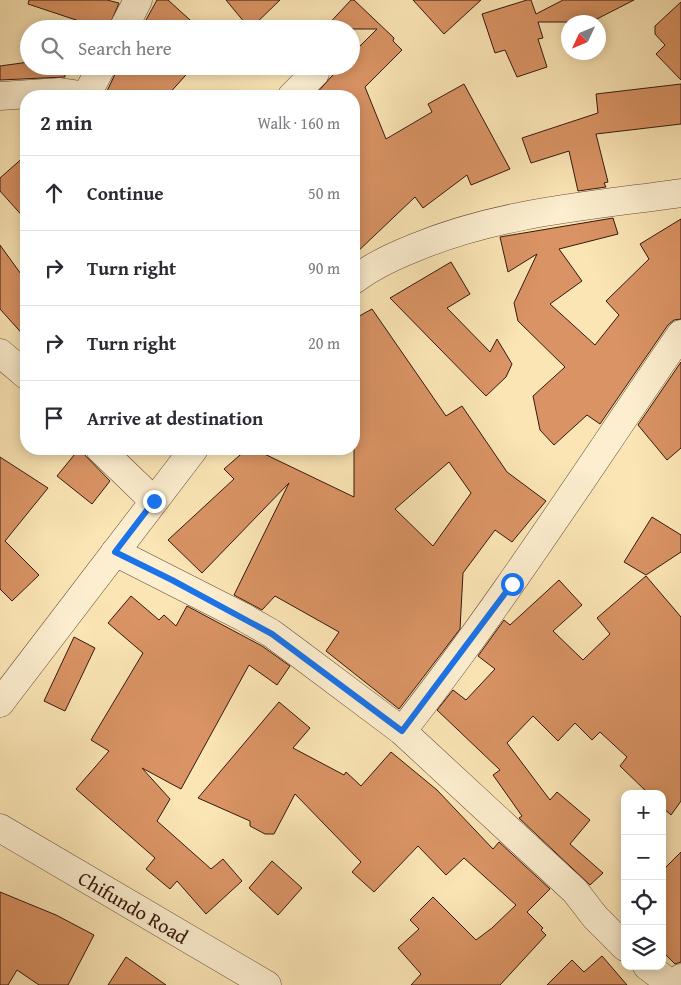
<!DOCTYPE html>
<meta charset="utf-8">
<style>
:root{--surface:#fff;--page:#f2f2f3;--text:#2b2b33;--muted:#7c7c81;--line:#e1e1e2}
body{margin:0;font-family:"Gentium Book Plus",serif;background:var(--page);color:var(--text)}
.controls{position:absolute;right:15px;bottom:15px;display:grid;overflow:hidden;border-radius:10px;box-shadow:0 2px 12px #0003}
.controls button{width:45px;height:45px;display:grid;place-items:center;padding:0;border:0;border-bottom:1px solid var(--line);background:var(--surface);color:var(--text);font:25px sans-serif}
.compass{position:absolute;left:561px;top:15px;width:45px;height:45px;border-radius:50%;background:var(--surface);box-shadow:0 2px 12px #0003;rotate:226deg}
.stop{position:absolute;width:15px;height:15px;margin:-11px;border:4px solid #1a73e8;border-radius:50%;background:#fff}
.stop.end{background:#1a73e8;border-color:#fff;box-shadow:0 1px 5px #0008}
.list{margin:0;padding:0;list-style:none}
h2{display:flex;justify-content:space-between;align-items:center;height:65px;margin:0;padding:0 20px;font-size:21px}
h2 small{font-size:16px;font-weight:400;color:var(--muted)}
.list li{display:grid;grid-template-columns:32px 1fr auto;gap:15px;align-items:center;box-sizing:border-box;height:75px;padding:0 20px;border-top:1px solid var(--line)}
.list b{display:block;font-size:19px;white-space:nowrap}
.list em{font-size:16px;font-style:normal;color:var(--muted)}
.icon{flex:none;width:28px;height:28px;fill:none;stroke:currentColor;stroke-width:2;stroke-linecap:round;stroke-linejoin:round}
.map{position:relative;flex:none;width:681px;height:985px;overflow:hidden}
.search{position:absolute;background:var(--surface);box-shadow:0 2px 12px #0003;left:20px;top:20px;width:340px;height:55px;display:flex;align-items:center;gap:12px;box-sizing:border-box;padding:0 18px;border-radius:28px;color:var(--muted);font-size:19px}
.panel{position:absolute;background:var(--surface);box-shadow:0 2px 12px #0003;left:20px;top:90px;width:340px;height:365px;border-radius:20px}
.map>svg:first-child{display:block}
.building{fill:#d99364;stroke:#36180d;fill-rule:evenodd}
.lines{fill:none;stroke-linecap:round;stroke-linejoin:round}
.minor-casing{stroke:#674b37;stroke-width:29}
.minor{stroke:#fceecf;stroke-width:28}
.route{stroke:#1a73e8;stroke-width:6}
.labels{text-anchor:middle;dominant-baseline:central;stroke-width:4.5;stroke-linejoin:round;paint-order:stroke}
.street-label{font-size:20px;fill:#36180d;stroke:#fceecf}
</style>
<div class="map">
<svg width="681" height="985" viewBox="0 0 681 985">
<rect width="100%" height="100%" fill="#fbe5b5"/>
<filter id="stains"><feTurbulence type="fractalNoise" baseFrequency=".004" numOctaves="4"/><feColorMatrix values="0 0 0 0 .2 0 0 0 0 .09 0 0 0 0 .02 0 0 0 .5 -.17"/></filter>
<radialGradient id="worn" r=".72"><stop offset=".6" stop-color="#630" stop-opacity="0"/><stop offset="1" stop-color="#630" stop-opacity=".3"/></radialGradient>
<g class="building">
<polygon points="29,0 107,0 119,3 108,29 103,29 28,4"/>
<polygon points="157,0 168,0 200,29 141,29"/>
<polygon points="226,0 280,0 250,29"/>
<polygon points="351,0 354,0 394,38 393,41 402,50 365,87 386,139 432,112 428,104 464,84 510,169 471,185 467,175 423,208 415,197 354,255 354,96 314,96 341,66 351,66 351,55 377,29 324,29"/>
<polygon points="413,0 481,0 444,34"/>
<polygon points="527,0 531,0 536,14 563,0 634,0 591,22 538,22 543,38 538,39 547,67 517,77 505,50 495,53 482,14"/>
<polygon points="681,2 681,80 656,54 665,45 655,34 655,26"/>
<polygon points="29,62 29,66 65,66 65,77 0,80 0,66"/>
<polygon points="119,66 194,66 167,96 117,96 107,91"/>
<polygon points="681,84 681,124 596,134 608,182 604,183 606,187 578,191 569,151 531,163 522,138 598,113 596,94"/>
<polygon points="26,155 26,220 0,191 0,178"/>
<polygon points="613,218 618,234 559,249 582,281 550,304 595,345 619,315 606,301 649,259 640,244 681,219 681,319 674,320 668,325 600,424 587,415 554,445 540,430 533,396 565,367 518,321 514,303 537,254 508,272 500,237"/>
<polygon points="0,245 26,281 26,338 0,309"/>
<polygon points="451,262 470,294 447,308 490,352 497,339 512,364 506,377 486,396 390,298"/>
<path d="M372,309L446,416L462,406L507,472L546,501L512,542L495,530L463,573L460,629L399,709L326,651L339,632L275,596L262,610L234,595L289,483L202,573L168,540L234,479L224,469L247,449H254L354,497V319ZM449,462L471,493L433,546L395,509Z"/>
<polygon points="681,362 681,448 667,460 638,425"/>
<polygon points="79,449 110,481 92,504 57,476"/>
<polygon points="0,457 48,488 5,541 39,575 12,601 0,589"/>
<polygon points="652,517 681,535 681,552 646,575 624,562"/>
<polygon points="646,576 681,617 681,801 671,815 662,807 662,794 649,794 620,766 627,757 600,732 592,740 575,723 558,741 533,716 507,743 550,800 557,792 590,820 570,844 603,873 590,885 519,818 522,816 493,775 500,770 437,710 453,690 466,700 495,669 478,656 504,620 510,625 559,580 582,605 553,631 583,660 610,634 597,618"/>
<polygon points="131,596 159,620 164,615 176,626 187,606 262,646 290,666 277,685 249,665 181,789 142,768 170,799 157,821 211,869 223,859 242,881 206,914 177,881 170,889 146,869 155,858 76,789 109,751 91,740 143,653 108,623"/>
<polygon points="74,637 95,648 65,711 44,701"/>
<polygon points="279,702 310,728 293,748 344,775 346,772 361,786 391,752 437,790 493,849 499,842 550,889 527,912 543,928 541,930 546,935 500,985 411,985 421,974 398,948 419,929 410,920 433,897 476,940 492,928 516,905 464,858 446,875 418,846 374,892 352,872 361,862 295,794 274,834 265,834 250,826 250,821 198,798"/>
<polygon points="681,852 681,962 675,964 662,951 662,871"/>
<polygon points="272,861 302,888 278,915 249,888"/>
<polygon points="0,892 56,915 94,935 68,985 39,985 17,970 8,985 0,985"/>
<polygon points="602,956 627,985 547,985 572,960 584,972"/>
<polygon points="126,957 166,985 108,985"/>
</g>
<g class="lines">
<g class="minor-casing">
<g id="minor">
<polyline points="123,29 138,0"/>
<polyline points="0,96 60,92 87,96"/>
<polyline points="86,96 102,66"/>
<polyline points="292,96 315,73"/>
<path d="M354,280C372,266 394,256 414,248C500,212 590,206 681,193"/>
<polyline points="0,353 26,375"/>
<polyline points="100,449 154,501"/>
<polyline points="115,552 243,617 271,633 302,656 402,731 575,891 595,917 625,947"/>
<polyline points="0,703 194,449"/>
<path d="M402,731C502,604 589,467 681,334"/>
<path id="s1" d="M0,828L267,985"/>
<polyline points="647,966 671,984 681,978"/>
</g>
</g>
<use href="#minor" class="minor"/>
</g>
<g class="lines">
<polyline class="route" points="154,501 115,552 172,580 272,634 402,731 512,584"/>
</g>
<g class="labels">
<g class="street-label">
<text stroke="none"><textPath href="#s1" startOffset="155">Chifundo Road</textPath></text>
</g>
</g>
<rect width="100%" height="100%" filter="url(#stains)"/>
<rect width="100%" height="100%" fill="url(#worn)"/>
</svg>
<div class="controls">
<button>+</button>
<button>−</button>
<button><svg class="icon" aria-label="locate" viewBox="0 0 24 24"><circle cx="12" cy="12" r="6"/><path d="M12 2v4M12 18v4M2 12h4M18 12h4"/></svg></button>
<button><svg class="icon" aria-label="layers" viewBox="0 0 24 24"><path d="M12 4l9 5-9 5-9-5zM3 14l9 5 9-5"/></svg></button>
</div>
<svg class="compass" viewBox="-18 -18 36 36"><path d="M0-13l5 13h-10z" fill="#e53935"/><path d="M0 13l5-13h-10z" fill="#7c7c81"/></svg>
<div class="stop" style="left:512px;top:584px"></div>
<div class="stop end" style="left:154px;top:501px"></div>
<div class="search"><svg class="icon" aria-label="search" viewBox="0 0 24 24"><circle cx="10" cy="10" r="6"/><path d="M15 15l6 6"/></svg>Search here</div>
<section class="panel">
<h2>2 min<small>Walk · 160 m</small></h2>
<ul class="list">
<li><svg class="icon" aria-label="ahead" viewBox="0 0 24 24"><path d="M12 20V5M6 11l6-6 6 6"/></svg><div><b>Continue</b></div><em>50 m</em></li>
<li><svg class="icon" aria-label="right" viewBox="0 0 24 24"><path d="M7 20v-9h11M14 6l5 5-5 5"/></svg><div><b>Turn right</b></div><em>90 m</em></li>
<li><svg class="icon" aria-label="right" viewBox="0 0 24 24"><path d="M7 20v-9h11M14 6l5 5-5 5"/></svg><div><b>Turn right</b></div><em>20 m</em></li>
<li><svg class="icon" aria-label="arrive" viewBox="0 0 24 24"><path d="M6 21V4h12l-3 4 3 4H6"/></svg><div><b>Arrive at destination</b></div></li>
</ul>
</section>
</div>
